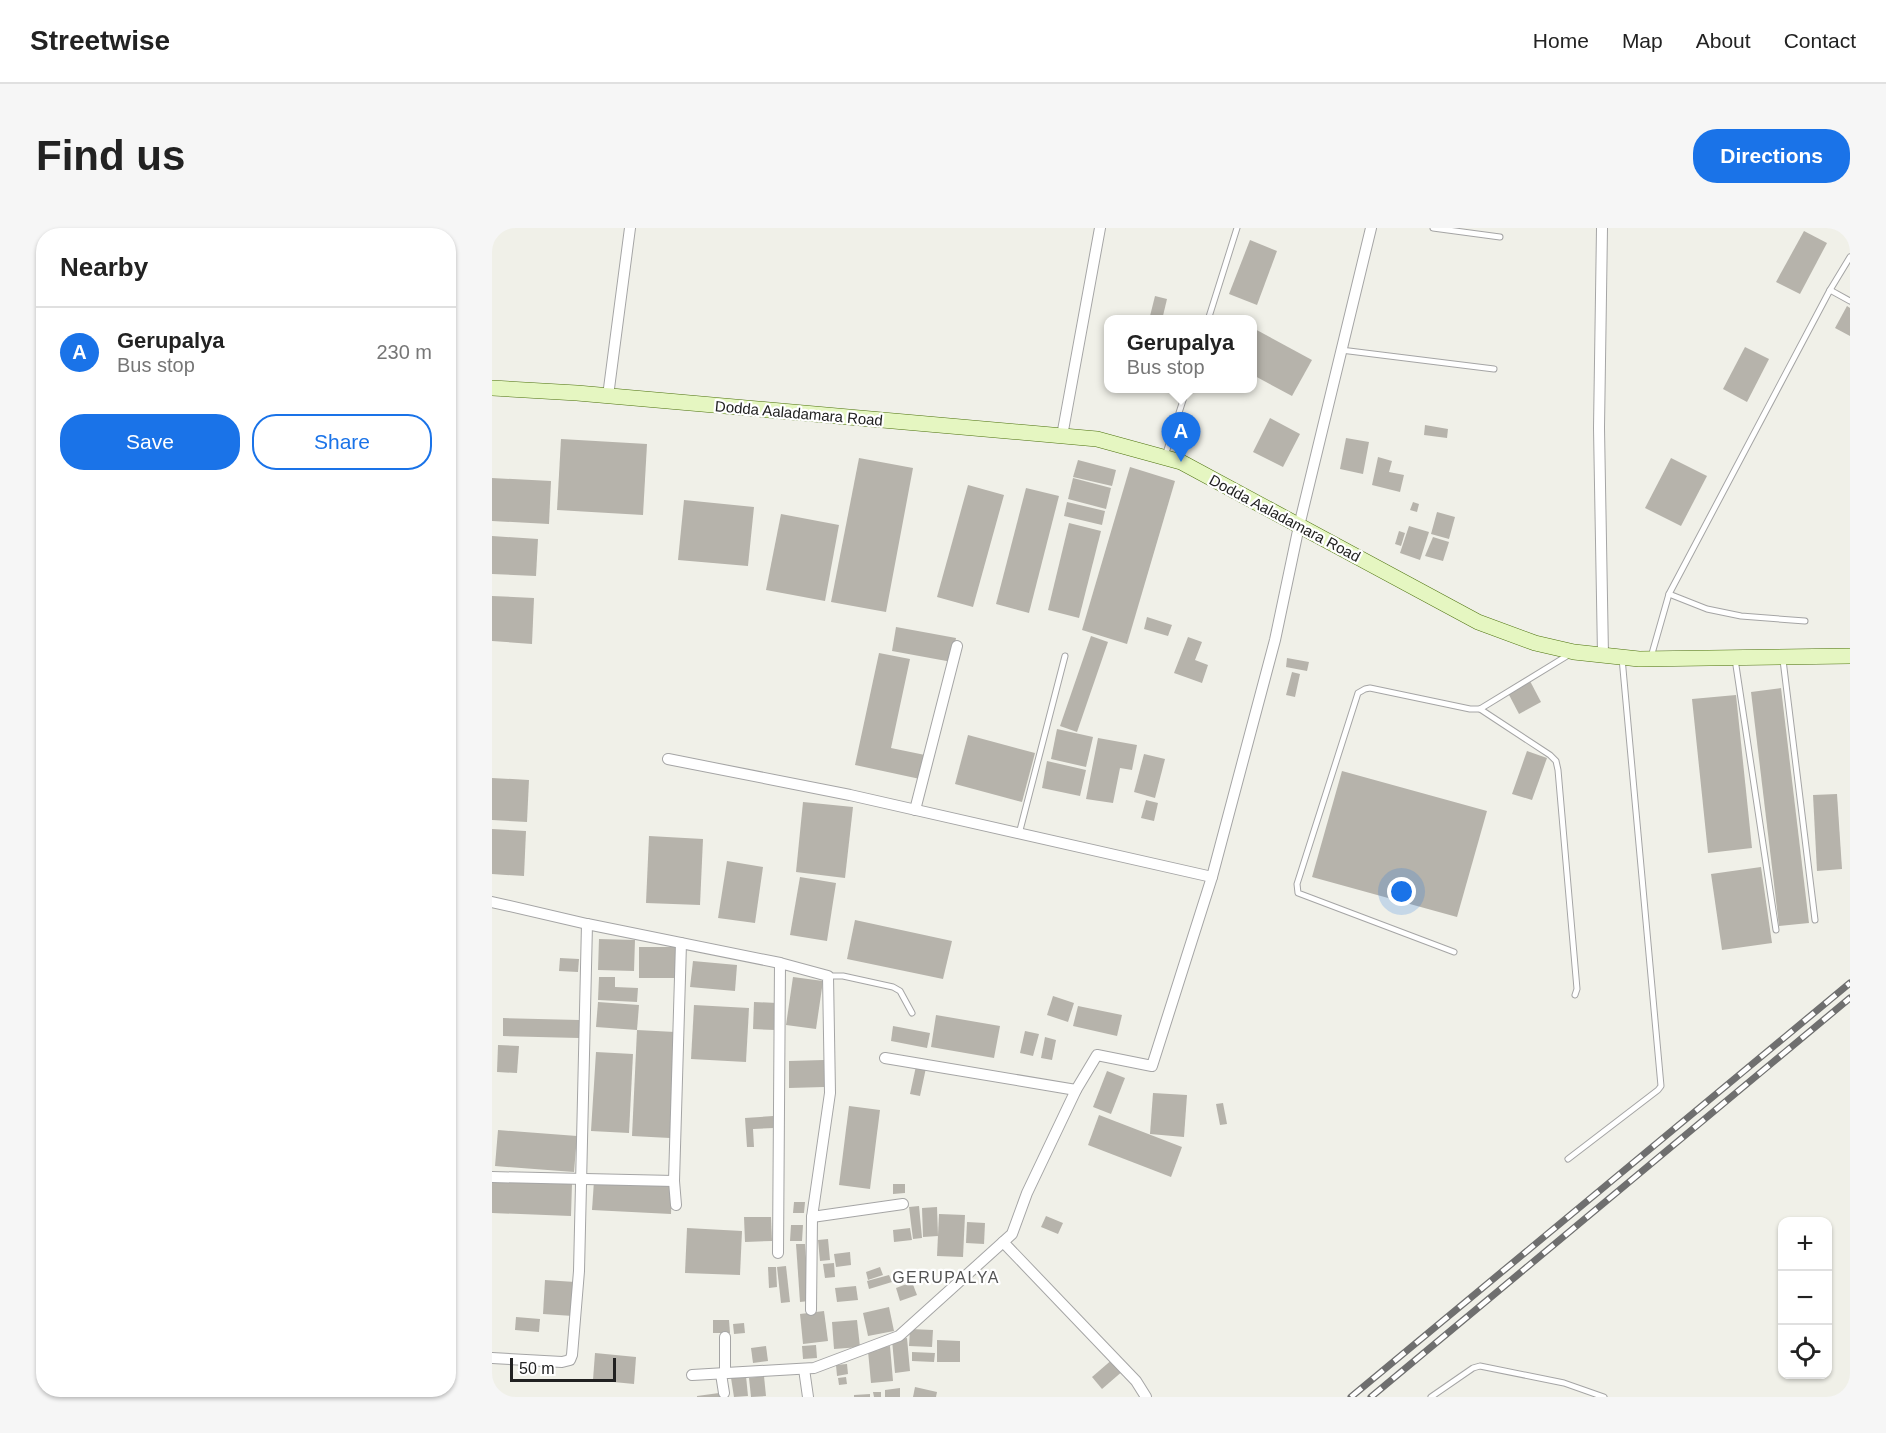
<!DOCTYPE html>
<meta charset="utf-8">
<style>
:root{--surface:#fff;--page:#f6f6f6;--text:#222;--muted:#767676;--line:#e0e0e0;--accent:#1a73e8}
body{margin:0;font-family:Helvetica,sans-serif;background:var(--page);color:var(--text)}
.controls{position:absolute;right:18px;bottom:18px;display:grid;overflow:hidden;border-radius:12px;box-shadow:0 2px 4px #0004}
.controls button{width:54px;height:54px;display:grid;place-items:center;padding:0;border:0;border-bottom:2px solid var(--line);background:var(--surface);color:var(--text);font:30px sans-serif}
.scale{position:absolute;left:18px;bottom:15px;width:106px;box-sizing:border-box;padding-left:6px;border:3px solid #212121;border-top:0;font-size:16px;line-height:21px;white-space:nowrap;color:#212121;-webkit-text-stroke:4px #fff;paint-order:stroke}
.you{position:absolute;left:910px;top:664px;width:21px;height:21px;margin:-15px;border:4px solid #fff;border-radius:50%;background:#1a73e8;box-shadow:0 0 0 9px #1a73e833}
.badge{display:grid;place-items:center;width:39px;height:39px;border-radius:50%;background:var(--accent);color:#fff;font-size:20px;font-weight:700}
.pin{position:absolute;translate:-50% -50px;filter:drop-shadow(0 2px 3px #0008)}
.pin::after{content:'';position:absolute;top:32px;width:21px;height:18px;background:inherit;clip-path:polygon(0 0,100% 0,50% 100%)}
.popup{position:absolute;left:612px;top:87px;width:153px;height:78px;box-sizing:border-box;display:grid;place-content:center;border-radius:12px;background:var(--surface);filter:drop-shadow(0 2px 4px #0005);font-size:20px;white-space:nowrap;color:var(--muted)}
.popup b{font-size:22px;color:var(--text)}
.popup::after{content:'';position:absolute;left:50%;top:100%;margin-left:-12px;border:12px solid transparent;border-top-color:var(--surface)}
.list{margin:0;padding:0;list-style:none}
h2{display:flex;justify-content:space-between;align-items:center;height:78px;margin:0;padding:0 24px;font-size:26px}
h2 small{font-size:20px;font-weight:400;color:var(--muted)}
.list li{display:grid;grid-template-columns:39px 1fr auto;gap:18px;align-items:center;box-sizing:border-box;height:90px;padding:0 24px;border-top:2px solid var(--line)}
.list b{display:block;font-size:22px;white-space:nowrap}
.list p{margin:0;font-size:20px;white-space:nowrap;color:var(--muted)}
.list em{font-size:20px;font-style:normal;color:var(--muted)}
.actions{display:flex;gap:12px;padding:18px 24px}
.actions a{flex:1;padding:14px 0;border:2px solid var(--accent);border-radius:24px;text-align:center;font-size:21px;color:var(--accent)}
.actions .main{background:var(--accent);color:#fff}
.icon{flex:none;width:33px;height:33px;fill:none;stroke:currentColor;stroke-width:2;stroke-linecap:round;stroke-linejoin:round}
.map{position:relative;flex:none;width:1358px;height:1169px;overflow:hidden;border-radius:24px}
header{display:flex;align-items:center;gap:36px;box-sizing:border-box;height:84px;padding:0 30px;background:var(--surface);border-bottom:2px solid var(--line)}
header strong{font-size:28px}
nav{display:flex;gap:33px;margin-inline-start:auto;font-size:21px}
.intro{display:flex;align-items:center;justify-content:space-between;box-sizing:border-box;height:144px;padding:0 36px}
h1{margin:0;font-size:42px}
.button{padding:15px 27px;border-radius:24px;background:var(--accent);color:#fff;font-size:21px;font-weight:700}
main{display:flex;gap:36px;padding:0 36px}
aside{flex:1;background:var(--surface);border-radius:24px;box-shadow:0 2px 4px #0004}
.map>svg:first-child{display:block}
.building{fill:#b6b3ab}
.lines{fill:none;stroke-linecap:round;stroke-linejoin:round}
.lane-casing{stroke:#a5a5a5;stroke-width:7}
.street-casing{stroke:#a5a5a5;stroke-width:12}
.secondary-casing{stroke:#4d720d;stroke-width:16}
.lane{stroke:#fff;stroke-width:5}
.street{stroke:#fff;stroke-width:10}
.secondary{stroke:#e5f6c1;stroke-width:15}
.rail-casing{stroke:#6f6f6f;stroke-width:7}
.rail{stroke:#fff;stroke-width:4.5;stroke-dasharray:14;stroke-linecap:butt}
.labels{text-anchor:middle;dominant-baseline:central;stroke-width:4.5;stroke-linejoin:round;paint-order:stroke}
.street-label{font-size:15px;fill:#212121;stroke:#fff}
.neighbourhood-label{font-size:16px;letter-spacing:1.5px;fill:#545454;stroke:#fff}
</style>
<header>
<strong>Streetwise</strong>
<nav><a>Home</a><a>Map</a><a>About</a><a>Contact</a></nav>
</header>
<div class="intro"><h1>Find us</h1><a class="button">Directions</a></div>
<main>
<aside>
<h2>Nearby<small></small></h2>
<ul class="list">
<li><span class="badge">A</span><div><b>Gerupalya</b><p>Bus stop</p></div><em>230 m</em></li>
</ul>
<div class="actions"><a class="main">Save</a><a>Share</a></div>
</aside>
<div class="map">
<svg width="1358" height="1169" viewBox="0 0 1358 1169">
<rect width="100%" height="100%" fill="#f0f0e8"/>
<g class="building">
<polygon points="1312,3 1335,15 1308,66 1284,54"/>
<polygon points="758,12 785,23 765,77 737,66"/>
<polygon points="663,68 675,71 670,92 657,92"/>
<polygon points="1355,78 1358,80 1358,108 1343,100"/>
<polygon points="761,100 820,132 800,168 761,147"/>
<polygon points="1253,119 1277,131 1255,174 1231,161"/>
<polygon points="778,190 808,206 791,239 761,224"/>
<polygon points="933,197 956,201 955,210 932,207"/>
<polygon points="854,210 877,214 871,246 848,241"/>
<polygon points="69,211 155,216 151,287 65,282"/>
<polygon points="886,229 900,233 897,244 912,247 908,264 880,257"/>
<polygon points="367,230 421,240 394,384 339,374"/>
<polygon points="1179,230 1215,248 1189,298 1153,280"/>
<polygon points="586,232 624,242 620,258 581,249"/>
<polygon points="638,239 683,253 635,416 590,402"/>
<polygon points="0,250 59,253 57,296 0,293"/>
<polygon points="581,250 619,260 614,281 576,271"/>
<polygon points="476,257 512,267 481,379 445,369"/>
<polygon points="534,260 567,268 537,385 504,376"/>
<polygon points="192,272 262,279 256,338 186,332"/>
<polygon points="575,274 613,283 610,297 572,288"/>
<polygon points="921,274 927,276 925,284 918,282"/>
<polygon points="945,284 963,289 957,311 939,306"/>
<polygon points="289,286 347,297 333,373 274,362"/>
<polygon points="577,295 609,303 587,390 556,382"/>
<polygon points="917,298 937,304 928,332 908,325"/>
<polygon points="907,303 913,305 909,318 903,316"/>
<polygon points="0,308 46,311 44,348 0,346"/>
<polygon points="941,309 957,314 951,333 933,328"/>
<polygon points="0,368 42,370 40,416 0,413"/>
<polygon points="655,389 680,397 676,408 652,401"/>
<polygon points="404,399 464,410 460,434 400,423"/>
<polygon points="599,408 616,414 585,504 568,498"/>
<polygon points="696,409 710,414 703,432 716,437 710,455 682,445"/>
<polygon points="387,425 418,431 399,520 433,527 428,551 363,537"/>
<polygon points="795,430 817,434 815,443 794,439"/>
<polygon points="800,444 808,446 803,469 794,467"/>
<polygon points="1038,453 1049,474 1027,486 1016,465"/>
<polygon points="1289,460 1317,695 1287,698 1259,464"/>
<polygon points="1244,467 1260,620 1216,625 1200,471"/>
<polygon points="565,501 601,509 594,539 559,531"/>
<polygon points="476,507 543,525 530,574 463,556"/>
<polygon points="606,510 645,517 640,542 628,540 621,575 594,571"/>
<polygon points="1035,523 1055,530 1040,572 1020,566"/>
<polygon points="652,526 673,531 663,570 642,564"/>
<polygon points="555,533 594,542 588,568 550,560"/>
<polygon points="850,543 995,583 965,689 820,649"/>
<polygon points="0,550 37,552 35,594 0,592"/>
<polygon points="1345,566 1350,641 1325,643 1321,567"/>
<polygon points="654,572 666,575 662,593 649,590"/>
<polygon points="311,574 361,579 353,650 304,644"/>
<polygon points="0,601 34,603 32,648 0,646"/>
<polygon points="157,608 211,611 208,677 154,675"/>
<polygon points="235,633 271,639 263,695 226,690"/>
<polygon points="1269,639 1280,715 1230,722 1219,646"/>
<polygon points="308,649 344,655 335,713 298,707"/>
<polygon points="363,692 460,713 451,751 355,731"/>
<polygon points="107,711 143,712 142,743 106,742"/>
<rect x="147" y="719" width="39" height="31"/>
<polygon points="68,730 87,731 86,744 67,743"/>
<polygon points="201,733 245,737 243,763 198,759"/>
<polygon points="107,749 123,749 123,759 146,760 145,774 106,772"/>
<polygon points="301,749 331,753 324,801 294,797"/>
<polygon points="561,768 582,775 576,794 555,787"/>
<polygon points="106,774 147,777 145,802 104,799"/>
<polygon points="262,774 285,775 283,802 261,801"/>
<polygon points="202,777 257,780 254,834 199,831"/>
<polygon points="586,778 630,787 625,808 581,798"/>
<polygon points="444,787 508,798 502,830 439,819"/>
<polygon points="11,790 87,792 87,810 11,808"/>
<polygon points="401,798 438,805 435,820 399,813"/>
<polygon points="145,802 183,804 178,910 140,908"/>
<polygon points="533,803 547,806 541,828 528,825"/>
<polygon points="553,809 564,812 560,832 549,830"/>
<polygon points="6,817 27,818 25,845 5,844"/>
<polygon points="104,824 141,826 137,905 99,903"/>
<polygon points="332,832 332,859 297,860 297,833"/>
<polygon points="424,838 434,840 428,868 418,866"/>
<polygon points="615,843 633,850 619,886 601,879"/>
<polygon points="661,865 695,867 692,909 658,906"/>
<polygon points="731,875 735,896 728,897 724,876"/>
<polygon points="357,878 388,882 378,961 347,957"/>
<polygon points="607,887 690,919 679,949 596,917"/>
<polygon points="281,888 282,900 261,901 262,919 255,919 253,890"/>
<polygon points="6,902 85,908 82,944 3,938"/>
<polygon points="0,953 80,955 79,988 0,985"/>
<polygon points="102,953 180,958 179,986 100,982"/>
<polygon points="401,956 413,956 413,965 401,966"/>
<polygon points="302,974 313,974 312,985 301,985"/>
<polygon points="427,978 430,1010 421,1011 417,979"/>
<polygon points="445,979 446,1008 431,1009 430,980"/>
<polygon points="447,986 473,987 471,1029 445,1028"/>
<polygon points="554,988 571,995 566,1006 549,999"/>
<polygon points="252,989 279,989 280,1013 253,1014"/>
<polygon points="475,994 493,995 492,1016 474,1015"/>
<polygon points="299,997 311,997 310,1013 298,1013"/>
<polygon points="195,1000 250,1003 248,1047 193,1045"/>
<polygon points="418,1000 420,1012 402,1014 401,1002"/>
<polygon points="336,1011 338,1032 328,1033 326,1012"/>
<polygon points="304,1016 313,1016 317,1073 308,1074"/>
<polygon points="358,1024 359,1037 344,1039 342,1026"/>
<polygon points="342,1035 343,1049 333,1050 331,1036"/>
<polygon points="294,1038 298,1074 289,1075 285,1039"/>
<polygon points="276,1039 284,1039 285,1059 277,1060"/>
<polygon points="388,1039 391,1047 376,1052 374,1044"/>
<polygon points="397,1047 400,1054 377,1061 375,1053"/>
<polygon points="53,1052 83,1054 81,1088 51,1086"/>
<polygon points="420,1054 425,1067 408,1073 404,1060"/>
<polygon points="364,1058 366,1072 345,1074 343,1060"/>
<polygon points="397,1079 402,1103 376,1108 371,1085"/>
<polygon points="332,1083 336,1113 311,1116 308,1086"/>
<polygon points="24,1089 48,1091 47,1104 23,1102"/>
<polygon points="221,1092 237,1092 238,1105 221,1105"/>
<polygon points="365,1092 368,1119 342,1121 340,1094"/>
<polygon points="252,1095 253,1105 242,1106 241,1096"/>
<polygon points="418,1101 441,1102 440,1119 417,1118"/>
<polygon points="415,1110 418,1143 403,1145 400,1112"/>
<polygon points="445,1112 468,1113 468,1134 445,1134"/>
<polygon points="324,1117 325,1130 311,1131 310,1118"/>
<polygon points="274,1118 276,1133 261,1135 259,1120"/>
<polygon points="398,1118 401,1153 379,1155 376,1123 387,1122 387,1119"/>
<polygon points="420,1124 443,1125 442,1134 420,1133"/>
<polygon points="103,1125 144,1129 142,1156 101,1152"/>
<polygon points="622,1130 632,1142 610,1161 600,1149"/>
<polygon points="355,1136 356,1146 345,1148 344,1137"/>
<polygon points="254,1148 256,1168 242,1169 239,1150"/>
<polygon points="272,1148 274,1168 259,1169 257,1150"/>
<polygon points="354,1149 355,1156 347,1157 346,1150"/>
<polygon points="423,1159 445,1164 444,1169 421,1169"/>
<polygon points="408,1160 408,1169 393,1169 393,1162"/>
<polygon points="381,1164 389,1164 389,1169 382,1169"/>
<polygon points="227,1165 228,1169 205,1169 205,1168"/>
<polygon points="378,1166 378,1169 362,1169 362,1167"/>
</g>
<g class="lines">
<g class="lane-casing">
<g id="lane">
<polyline points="941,0 1008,9"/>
<polyline points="1338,62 1358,73"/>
<polyline points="716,92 745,0"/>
<polyline points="849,122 1002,141"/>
<polyline points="673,228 695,160"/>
<polyline points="1177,366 1215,381 1249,388 1313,393"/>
<polyline points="1159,429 1177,366 1338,62 1358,29"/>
<polyline points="1243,431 1284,702"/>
<polyline points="1291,432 1323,692"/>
<polyline points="988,481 1058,527 1064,533 1066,542 1085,761 1083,767"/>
<polyline points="527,606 573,428"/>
<polyline points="962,724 806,665 805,656 866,465 873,461 878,460 978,481 988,481 1078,426"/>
<polyline points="336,748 351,748 401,759 408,763 420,785"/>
<polyline points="1076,931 1166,862 1169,858 1130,430"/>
<polyline points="939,1169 981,1140 988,1138 1072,1155 1112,1169"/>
</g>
</g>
<g class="street-casing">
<g id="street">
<polyline points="1110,0 1107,200 1111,427"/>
<polyline points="116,168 138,0"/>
<polyline points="570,208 608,0"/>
<polyline points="176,531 358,567 720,649"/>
<polyline points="423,582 465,418"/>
<polyline points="0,674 95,696 288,735 336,748 338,865 320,989 319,1082"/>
<polyline points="393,830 584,862"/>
<polyline points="0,949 182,953"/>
<polyline points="184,977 182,953 189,715"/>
<polyline points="320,989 411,976"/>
<polyline points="511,1014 644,1153 654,1169"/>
<polyline points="286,1025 288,735"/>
<polyline points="233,1109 233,1145"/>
<polyline points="0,1130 70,1134 78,1132 80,1127 87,1043 95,696"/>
<polyline points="312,1141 316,1169"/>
<polyline points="229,1146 232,1165"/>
<polyline points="200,1147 322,1140 407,1108 520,1006 535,965 584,862 605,827 660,838 720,649 783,412 807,298 879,0"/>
</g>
</g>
<g class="secondary-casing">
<polyline id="secondary" points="0,160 85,165 605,211 689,234 986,394 1043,415 1082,424 1147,431 1358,428"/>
</g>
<use href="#lane" class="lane"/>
<use href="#street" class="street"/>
<use href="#secondary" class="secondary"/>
<g class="rail-casing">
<g id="rail">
<polyline points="859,1169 1358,755"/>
<polyline points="879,1169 1358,770"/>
</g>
</g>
<use href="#rail" class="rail"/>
</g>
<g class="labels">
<g class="street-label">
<text transform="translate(307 185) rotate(5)">Dodda Aaladamara Road</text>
<text transform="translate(793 290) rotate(28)">Dodda Aaladamara Road</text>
</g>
<g class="neighbourhood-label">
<text x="454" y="1049">GERUPALYA</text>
</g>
</g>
</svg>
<div class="controls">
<button>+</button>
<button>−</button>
<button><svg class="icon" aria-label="locate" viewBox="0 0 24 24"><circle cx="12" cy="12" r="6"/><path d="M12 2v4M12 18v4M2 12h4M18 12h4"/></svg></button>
</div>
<div class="scale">50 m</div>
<div class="you"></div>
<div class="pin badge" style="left:689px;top:234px">A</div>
<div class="popup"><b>Gerupalya</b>Bus stop</div>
</div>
</main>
